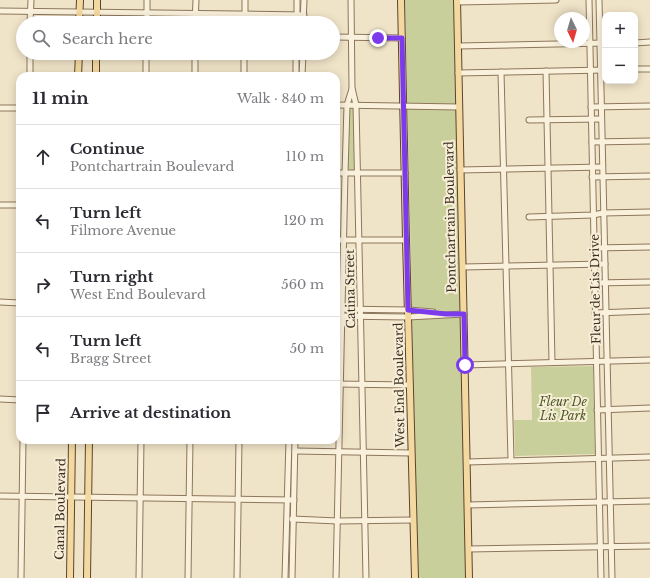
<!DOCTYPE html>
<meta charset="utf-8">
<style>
:root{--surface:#fff;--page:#f2f2f3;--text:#2b2b33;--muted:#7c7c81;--line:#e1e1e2}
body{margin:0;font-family:"Libre Baskerville",serif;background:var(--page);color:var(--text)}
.controls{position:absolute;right:12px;top:12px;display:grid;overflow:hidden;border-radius:8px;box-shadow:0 2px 10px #0003}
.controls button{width:36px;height:36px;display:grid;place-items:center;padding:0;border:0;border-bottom:1px solid var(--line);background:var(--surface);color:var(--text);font:20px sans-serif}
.compass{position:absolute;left:554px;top:12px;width:36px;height:36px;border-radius:50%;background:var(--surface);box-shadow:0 2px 10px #0003;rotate:175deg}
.stop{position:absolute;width:12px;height:12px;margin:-9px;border:3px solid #7c3aed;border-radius:50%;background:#fff}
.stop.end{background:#7c3aed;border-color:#fff;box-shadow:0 1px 4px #0008}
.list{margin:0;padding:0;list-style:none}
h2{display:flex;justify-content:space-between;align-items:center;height:52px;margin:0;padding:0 16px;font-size:17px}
h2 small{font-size:13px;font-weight:400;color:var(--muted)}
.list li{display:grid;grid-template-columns:26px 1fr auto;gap:12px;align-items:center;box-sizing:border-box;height:64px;padding:0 16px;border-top:1px solid var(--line)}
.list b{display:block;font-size:15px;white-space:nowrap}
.list p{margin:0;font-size:13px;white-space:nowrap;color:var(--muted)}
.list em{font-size:13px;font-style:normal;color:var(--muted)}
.icon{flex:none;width:22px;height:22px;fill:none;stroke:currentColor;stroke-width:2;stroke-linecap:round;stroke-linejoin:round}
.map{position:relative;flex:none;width:650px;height:578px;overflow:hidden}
.search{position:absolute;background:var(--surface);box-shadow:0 2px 10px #0003;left:16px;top:16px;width:324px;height:44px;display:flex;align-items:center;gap:10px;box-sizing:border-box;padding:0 14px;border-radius:22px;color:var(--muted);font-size:15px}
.panel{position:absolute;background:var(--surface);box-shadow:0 2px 10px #0003;left:16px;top:72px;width:324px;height:372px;border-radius:12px}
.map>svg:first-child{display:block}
.green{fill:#c9cf9b}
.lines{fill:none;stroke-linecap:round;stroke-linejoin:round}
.minor-casing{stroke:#8d765c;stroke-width:7}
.major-casing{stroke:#5b4430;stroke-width:8}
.minor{stroke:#faf1dc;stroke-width:5}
.major{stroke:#f3d9a0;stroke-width:6}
.route{stroke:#7c3aed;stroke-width:5}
.labels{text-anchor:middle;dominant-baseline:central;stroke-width:4;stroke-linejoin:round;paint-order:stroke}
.street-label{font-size:12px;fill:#3d2e20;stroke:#f7eed8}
.park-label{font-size:12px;font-style:italic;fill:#4d5a26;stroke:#f7eed8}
</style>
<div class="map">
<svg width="650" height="578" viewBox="0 0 650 578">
<rect width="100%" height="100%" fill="#f0e4c8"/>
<g class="green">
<polygon points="405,0 454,0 466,578 418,578"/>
<polygon points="349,108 354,108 356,171 348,171"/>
<polygon points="593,366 595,454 515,456 514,420 532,420 531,367"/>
</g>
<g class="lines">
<g class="minor-casing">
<g id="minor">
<polyline points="351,0 352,88 356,105 366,578"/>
<polyline points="589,0 601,578"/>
<polyline points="599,0 612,578"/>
<polyline points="457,2 556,0"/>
<polyline points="0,11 304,15"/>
<polyline points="30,23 31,0"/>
<polyline points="147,23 147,0"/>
<polyline points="195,23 196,0"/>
<polyline points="245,23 245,0"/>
<polyline points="297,23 297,0"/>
<polyline points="303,23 304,0"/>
<polyline points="333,37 402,38"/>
<polyline points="635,43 650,42"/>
<polyline points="458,46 605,43"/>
<polyline points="635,69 650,69"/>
<polyline points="546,71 552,362"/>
<polyline points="501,72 511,460"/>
<polyline points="458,73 605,70"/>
<polyline points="30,76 30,53"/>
<polyline points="146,76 146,53"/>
<polyline points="195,76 195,53"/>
<polyline points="244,76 244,53"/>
<polyline points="296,76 296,53"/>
<polyline points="302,76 303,53"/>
<polyline points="336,105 459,107"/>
<polyline points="591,107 650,106"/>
<polyline points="0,108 20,108"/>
<polyline points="529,120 601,119"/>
<polyline points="592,142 650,141"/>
<polyline points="460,170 602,167"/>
<polyline points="336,173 405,173"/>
<polyline points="592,177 650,176"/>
<polyline points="0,205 20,205"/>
<polyline points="529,217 593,215 603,213 650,212"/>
<polyline points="336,240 406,240"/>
<polyline points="594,248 650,247"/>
<polyline points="463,267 605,264"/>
<polyline points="595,283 650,282"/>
<polyline points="0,302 20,303"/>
<polyline points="336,309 408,310 433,312"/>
<polyline points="595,313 650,311"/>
<polyline points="336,316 408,317 464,314"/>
<polyline points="465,365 650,360"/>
<polyline points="336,384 410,385"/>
<polyline points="0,399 20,400"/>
<polyline points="597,410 650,408"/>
<polyline points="295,451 411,453"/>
<polyline points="467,462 650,457"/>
<polyline points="0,496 294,500"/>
<polyline points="468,505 650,501"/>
<polyline points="292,519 338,521 413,520"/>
<polyline points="469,549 650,546"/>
<polyline points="21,578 23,440"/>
<polyline points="139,578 141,440"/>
<polyline points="188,578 190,440"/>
<polyline points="237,578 239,440"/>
<polyline points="285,578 289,440"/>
<polyline points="292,578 295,440"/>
<polyline points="336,578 345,173 347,105 352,89"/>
</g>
</g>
<g class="major-casing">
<g id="major">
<polyline points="401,0 406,240 415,578"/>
<polyline points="457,0 469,578"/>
<polyline points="79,23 80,0"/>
<polyline points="97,23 97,0"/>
<polyline points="78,76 79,53"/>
<polyline points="96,76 96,53"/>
<polyline points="70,578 72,440"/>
<polyline points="87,578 89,440"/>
</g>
</g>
<use href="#minor" class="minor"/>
<use href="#major" class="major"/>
</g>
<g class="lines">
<polyline class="route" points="378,38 402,38 408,310 446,314 464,314 465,365"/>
</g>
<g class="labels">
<g class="street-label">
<text transform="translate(450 217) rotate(-91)">Pontchartrain Boulevard</text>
<text transform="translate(350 289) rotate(-91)">Catina Street</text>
<text transform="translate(595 289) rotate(-91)">Fleur de Lis Drive</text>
<text transform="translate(399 385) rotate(-91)">West End Boulevard</text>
<text transform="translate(60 509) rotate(-89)">Canal Boulevard</text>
</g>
<g class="park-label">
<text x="563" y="401">Fleur De<tspan x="563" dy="14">Lis Park</tspan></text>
</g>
</g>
</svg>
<div class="controls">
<button>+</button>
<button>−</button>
</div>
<svg class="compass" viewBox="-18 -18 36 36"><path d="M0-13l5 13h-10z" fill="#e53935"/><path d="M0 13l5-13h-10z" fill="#7c7c81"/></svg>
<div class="stop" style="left:465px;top:365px"></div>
<div class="stop end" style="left:378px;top:38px"></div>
<div class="search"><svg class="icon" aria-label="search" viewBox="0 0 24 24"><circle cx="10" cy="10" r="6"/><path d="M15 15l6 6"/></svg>Search here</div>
<section class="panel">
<h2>11 min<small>Walk · 840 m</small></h2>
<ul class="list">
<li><svg class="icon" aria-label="ahead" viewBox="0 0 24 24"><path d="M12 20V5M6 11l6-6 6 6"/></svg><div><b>Continue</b><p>Pontchartrain Boulevard</p></div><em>110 m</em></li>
<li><svg class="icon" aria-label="left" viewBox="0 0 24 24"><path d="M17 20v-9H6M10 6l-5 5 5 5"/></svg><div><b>Turn left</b><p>Filmore Avenue</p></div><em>120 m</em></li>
<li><svg class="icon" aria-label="right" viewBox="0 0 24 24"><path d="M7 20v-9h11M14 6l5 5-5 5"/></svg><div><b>Turn right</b><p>West End Boulevard</p></div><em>560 m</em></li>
<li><svg class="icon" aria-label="left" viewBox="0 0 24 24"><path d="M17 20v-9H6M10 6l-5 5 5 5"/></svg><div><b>Turn left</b><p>Bragg Street</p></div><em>50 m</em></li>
<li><svg class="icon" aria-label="arrive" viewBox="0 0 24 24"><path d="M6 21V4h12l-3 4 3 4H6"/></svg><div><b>Arrive at destination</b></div></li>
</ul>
</section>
</div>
